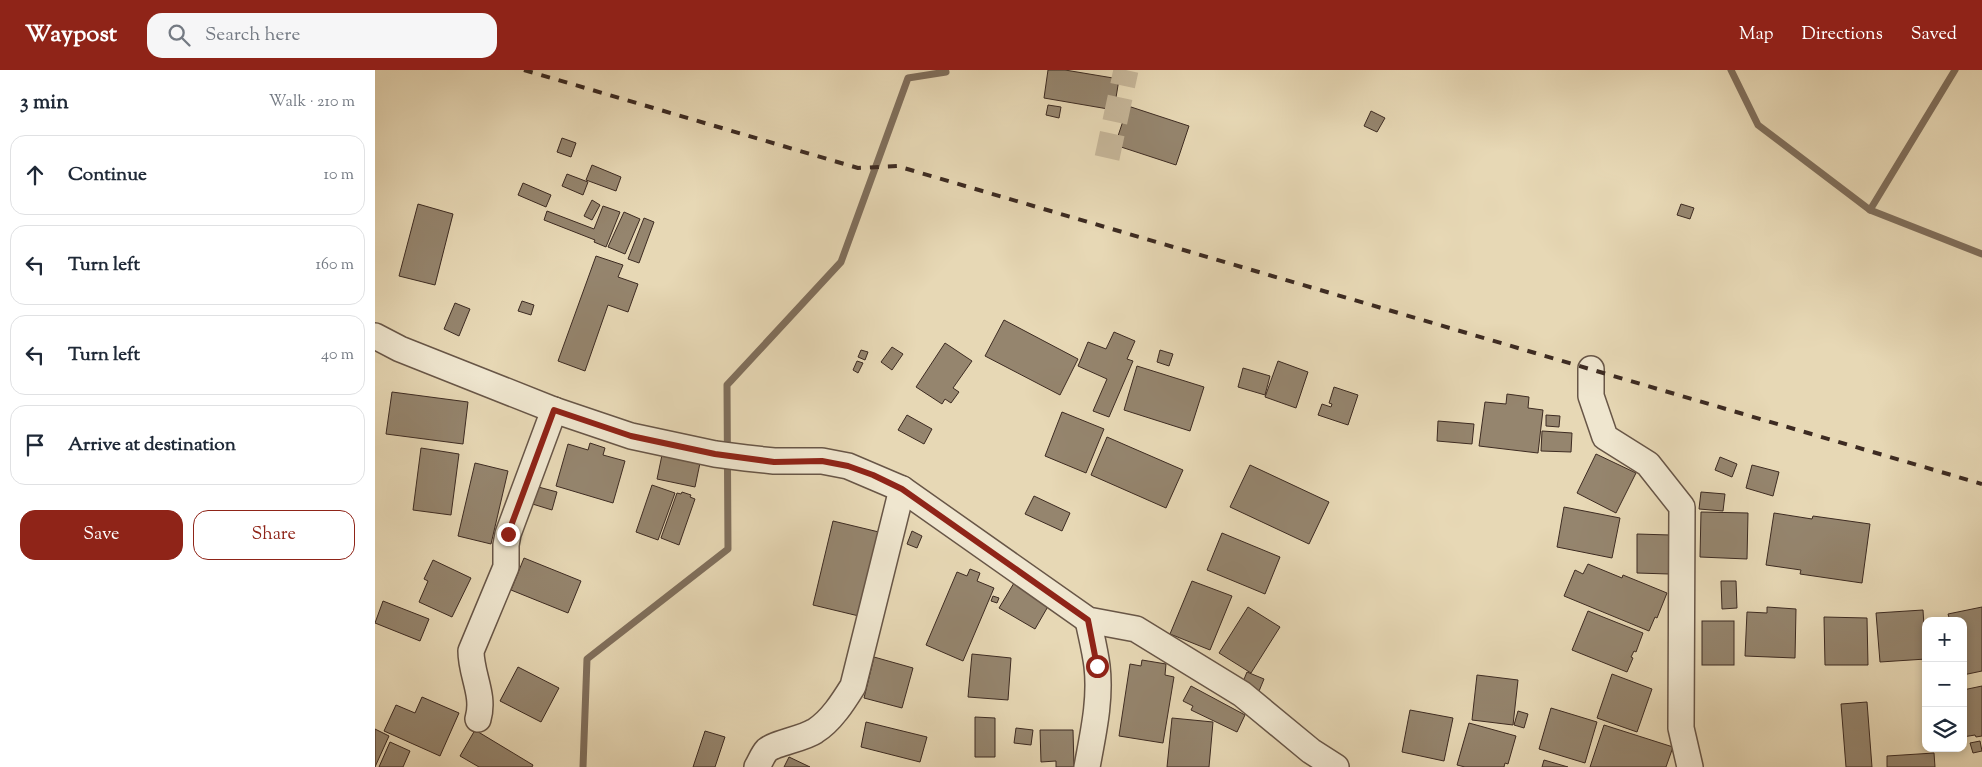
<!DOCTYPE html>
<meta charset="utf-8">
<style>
:root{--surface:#fff;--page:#f6f6f7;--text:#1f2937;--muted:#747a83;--line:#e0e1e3;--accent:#8f2418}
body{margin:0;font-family:"Sorts Mill Goudy",serif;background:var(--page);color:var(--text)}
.controls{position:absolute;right:15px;bottom:15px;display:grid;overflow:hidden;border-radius:10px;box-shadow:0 2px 8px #0003}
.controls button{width:45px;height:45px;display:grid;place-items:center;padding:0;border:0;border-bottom:1px solid var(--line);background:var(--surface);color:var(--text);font:25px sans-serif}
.stop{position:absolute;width:15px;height:15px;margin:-11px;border:4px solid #8f2418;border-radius:50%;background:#fff}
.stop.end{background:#8f2418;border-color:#fff;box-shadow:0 1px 5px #0008}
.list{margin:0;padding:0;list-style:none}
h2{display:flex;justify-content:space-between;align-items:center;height:65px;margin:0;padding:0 20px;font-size:21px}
h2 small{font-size:16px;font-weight:400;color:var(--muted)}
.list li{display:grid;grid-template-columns:32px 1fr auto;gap:15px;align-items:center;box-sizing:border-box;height:80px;margin:0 10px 10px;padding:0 10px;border:1px solid var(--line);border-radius:15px}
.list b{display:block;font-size:19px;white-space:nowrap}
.list em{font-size:16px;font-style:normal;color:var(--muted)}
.actions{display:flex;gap:10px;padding:15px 20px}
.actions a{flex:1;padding:11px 0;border:1px solid var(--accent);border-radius:15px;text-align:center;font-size:18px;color:var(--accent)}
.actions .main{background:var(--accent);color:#fff}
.icon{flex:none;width:28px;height:28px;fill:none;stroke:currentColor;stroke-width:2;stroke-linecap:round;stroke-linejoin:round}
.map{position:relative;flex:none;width:1607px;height:697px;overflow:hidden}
header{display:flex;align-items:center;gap:30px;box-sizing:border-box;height:70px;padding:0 25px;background:var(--accent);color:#fff}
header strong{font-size:24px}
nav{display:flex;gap:28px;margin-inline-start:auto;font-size:18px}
.search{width:350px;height:45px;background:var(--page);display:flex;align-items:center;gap:12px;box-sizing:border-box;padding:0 18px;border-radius:15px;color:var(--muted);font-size:19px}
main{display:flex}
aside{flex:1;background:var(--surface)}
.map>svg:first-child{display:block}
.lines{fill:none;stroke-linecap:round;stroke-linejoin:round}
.stream{stroke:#806f5c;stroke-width:7}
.building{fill:#95856e;stroke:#3d2b22}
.minor-tunnel{stroke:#c5b598;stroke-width:25;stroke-dasharray:25 12;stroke-linecap:butt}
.minor-casing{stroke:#685647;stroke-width:28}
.minor{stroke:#efe6cf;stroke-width:25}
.rail{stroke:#3d2b22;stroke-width:4;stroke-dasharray:9 9;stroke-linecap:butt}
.route{stroke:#8f2418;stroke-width:6}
</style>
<header>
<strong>Waypost</strong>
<div class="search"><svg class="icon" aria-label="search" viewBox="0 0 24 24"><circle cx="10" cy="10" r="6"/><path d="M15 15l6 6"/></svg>Search here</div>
<nav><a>Map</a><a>Directions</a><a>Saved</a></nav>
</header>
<main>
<aside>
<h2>3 min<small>Walk · 210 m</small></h2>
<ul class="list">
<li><svg class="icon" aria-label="ahead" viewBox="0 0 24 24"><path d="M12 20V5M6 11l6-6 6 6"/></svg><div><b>Continue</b></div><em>10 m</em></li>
<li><svg class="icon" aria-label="left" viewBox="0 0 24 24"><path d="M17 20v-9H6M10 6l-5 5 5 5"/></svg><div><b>Turn left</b></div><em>160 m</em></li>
<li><svg class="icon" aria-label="left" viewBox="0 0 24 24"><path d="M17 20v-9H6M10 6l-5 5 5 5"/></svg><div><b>Turn left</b></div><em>40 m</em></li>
<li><svg class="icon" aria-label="arrive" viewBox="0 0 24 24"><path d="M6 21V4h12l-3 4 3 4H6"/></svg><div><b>Arrive at destination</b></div></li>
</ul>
<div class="actions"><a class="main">Save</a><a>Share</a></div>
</aside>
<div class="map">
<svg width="1607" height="697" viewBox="0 0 1607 697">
<rect width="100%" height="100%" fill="#e7d8b5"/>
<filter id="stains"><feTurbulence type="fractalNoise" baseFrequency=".004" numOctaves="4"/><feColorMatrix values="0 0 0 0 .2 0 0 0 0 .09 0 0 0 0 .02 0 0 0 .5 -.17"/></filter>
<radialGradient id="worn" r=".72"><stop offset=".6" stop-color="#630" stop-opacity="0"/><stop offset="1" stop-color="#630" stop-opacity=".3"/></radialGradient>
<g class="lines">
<g class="stream">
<polyline points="1356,0 1383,55 1495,140 1607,184"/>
<polyline points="1495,140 1580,0"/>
<polyline points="208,697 212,589 353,479 352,315 466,192 533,8 571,2"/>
</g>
</g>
<g class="building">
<polygon points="673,0 690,0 744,9 739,40 669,28"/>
<polygon points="673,35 686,37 684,48 671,45"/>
<polygon points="753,36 814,56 801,95 740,75"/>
<polygon points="996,41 1010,48 1002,62 989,56"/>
<polygon points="187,68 201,73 196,87 182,82"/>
<polygon points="217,95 246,107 241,121 211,110"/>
<polygon points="192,104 213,112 208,125 187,116"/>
<polygon points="148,113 176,125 171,137 143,125"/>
<polygon points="217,130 225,135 217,150 209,146"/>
<polygon points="43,134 78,144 60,215 24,206"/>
<polygon points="1306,134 1319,138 1315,149 1302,145"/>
<polygon points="228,136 245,142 231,177 219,172 220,170 169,150 172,141 219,159"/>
<polygon points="249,142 265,149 250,184 233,177"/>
<polygon points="269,148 279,152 264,193 253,189"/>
<polygon points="221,186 248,195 243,207 263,214 253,242 233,235 210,301 183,291"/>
<polygon points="147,231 159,235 156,245 143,241"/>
<polygon points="80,233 95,239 84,266 69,259"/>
<polygon points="629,250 703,289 685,325 610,286"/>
<polygon points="739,262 760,271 752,289 758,291 734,347 718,341 732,309 703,296 713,272 731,279"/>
<polygon points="570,273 597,291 578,318 584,322 576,333 570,329 567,334 541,317"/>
<polygon points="517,277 528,284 517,300 506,292"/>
<polygon points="486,280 493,282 490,290 483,287"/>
<polygon points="785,280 798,284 794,296 782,292"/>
<polygon points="482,291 488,293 483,303 478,300"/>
<polygon points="903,291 933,302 921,338 890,327"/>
<polygon points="762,296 829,317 815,361 749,340"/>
<polygon points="868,298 895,306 890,325 863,317"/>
<polygon points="959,317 983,325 973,355 943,345 947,334 956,337 957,334 954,333"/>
<polygon points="17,322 93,332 88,374 11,364"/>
<polygon points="1132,324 1154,327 1153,338 1168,340 1163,383 1104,376 1110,332 1131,334"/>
<polygon points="687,342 729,359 711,403 670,386"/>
<polygon points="532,345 557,359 549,374 523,360"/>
<polygon points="1171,345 1185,346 1184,357 1171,356"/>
<polygon points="1063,351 1099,354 1097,374 1062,371"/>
<polygon points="1167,361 1197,363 1196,382 1166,381"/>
<polygon points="732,367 808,400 791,438 716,405"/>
<polygon points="215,373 230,378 228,385 250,391 238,433 181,416 193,374 213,380"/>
<polygon points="46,378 84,384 76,445 38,440"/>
<polygon points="1221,384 1261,403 1241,443 1202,423"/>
<polygon points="287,385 325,393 320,417 282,409"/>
<polygon points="1345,387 1362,394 1357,407 1340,400"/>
<polygon points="100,393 133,401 116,474 83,466"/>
<polygon points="875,395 954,432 934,474 855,437"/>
<polygon points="1377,395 1404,402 1398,426 1371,418"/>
<polygon points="156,415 182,422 177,440 151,432"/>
<polygon points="277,415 300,423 283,470 261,462"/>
<polygon points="307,422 316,425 315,427 320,429 304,475 286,468 302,423 306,424"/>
<polygon points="1326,422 1350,424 1348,441 1324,439"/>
<polygon points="659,426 695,443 687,461 650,444"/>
<polygon points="1189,437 1245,448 1237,488 1182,477"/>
<polygon points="1326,442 1373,443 1372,489 1325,487"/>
<polygon points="1399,443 1437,449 1438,446 1495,454 1487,513 1425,504 1426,500 1391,495"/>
<polygon points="458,451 508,463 488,547 438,535"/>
<polygon points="537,461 547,466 542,478 532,474"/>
<polygon points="847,463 905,487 890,524 832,500"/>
<polygon points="1262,464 1295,465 1294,504 1262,503"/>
<polygon points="149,488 206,511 193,543 136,520"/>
<polygon points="58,490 96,508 77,547 44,532 53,511 49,509"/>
<polygon points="1213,494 1247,508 1248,505 1292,523 1282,548 1280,547 1274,561 1189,526 1200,500 1208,504"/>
<polygon points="595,499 605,503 602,511 619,518 588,591 551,575 582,502 592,506"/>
<polygon points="817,511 857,526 835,580 795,564"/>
<polygon points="1346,511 1361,511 1362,538 1347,539"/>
<polygon points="639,513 675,533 660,559 624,538"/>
<polygon points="618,526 624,528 622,533 616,531"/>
<polygon points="8,531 54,549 45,571 0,553"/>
<polygon points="873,537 905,557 876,603 844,583"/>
<polygon points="1392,537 1421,539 1420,588 1370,586 1372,542 1392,543"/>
<polygon points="1607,537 1607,601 1588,605 1588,551 1575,551 1573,544"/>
<polygon points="1548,540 1551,589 1505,592 1501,543"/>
<polygon points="1213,541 1268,563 1261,582 1259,581 1256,587 1258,588 1252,602 1197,580"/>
<polygon points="1449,547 1492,548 1493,595 1450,595"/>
<rect x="1327" y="551" width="32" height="44"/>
<polygon points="597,584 636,588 633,630 593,627"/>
<polygon points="499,587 538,598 527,638 489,628"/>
<polygon points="767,590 791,594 790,605 799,607 788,673 744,666 755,594 766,596"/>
<polygon points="143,597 184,618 166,652 125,631"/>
<polygon points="872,602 889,609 882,626 865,619"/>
<polygon points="1237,604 1277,619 1262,662 1222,648"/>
<polygon points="1102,605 1143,610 1138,655 1097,650"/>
<polygon points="816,616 870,645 862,662 816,640 818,636 808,631"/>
<polygon points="1607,616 1607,666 1601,667 1600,665 1588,667 1588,620"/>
<polygon points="47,627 84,643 65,686 9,661 21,635 40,643"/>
<polygon points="1492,632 1497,697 1471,697 1466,634"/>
<polygon points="1176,638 1222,652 1210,693 1164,679"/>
<polygon points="1035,640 1078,648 1069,691 1027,682"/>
<polygon points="1143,641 1153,644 1149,658 1139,655"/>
<polygon points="600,647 620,648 620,687 600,687"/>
<polygon points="797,648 838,652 834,697 792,697"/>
<polygon points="491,652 552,667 545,692 486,677"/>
<polygon points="1094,653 1141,666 1133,694 1130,693 1129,697 1090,697 1082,695"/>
<polygon points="1229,655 1298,677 1291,697 1215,697"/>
<polygon points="641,658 658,660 656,675 639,673"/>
<polygon points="0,659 14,666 0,697"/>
<polygon points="100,660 158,695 157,697 104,697 85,686"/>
<polygon points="665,660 698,660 699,697 681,697 681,691 666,692"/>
<polygon points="330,661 350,667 340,697 318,697"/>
<polygon points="1605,671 1607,681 1598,683 1595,673"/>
<polygon points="15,672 35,681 28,697 4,697"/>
<polygon points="1559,683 1560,697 1512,697 1512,686"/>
<polygon points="414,687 435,697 409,697"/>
<polygon points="1169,690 1193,697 1167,697"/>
</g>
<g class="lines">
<polyline class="minor-tunnel" points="732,88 751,0"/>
<g class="minor-casing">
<g id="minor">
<polyline points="0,266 25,279 179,340 256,366 340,384 371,388 399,391 447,391 473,396 527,419 713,550 761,559 867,624 936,681 961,697"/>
<polyline points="1216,299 1216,326 1230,367 1273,394 1307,437 1306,658 1315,697"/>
<path d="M103,649C110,625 96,605 96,581L131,497V475L133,464L179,340"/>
<path d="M382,697C385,692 388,684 392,680C400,673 428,669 440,661C456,651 468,632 478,616L527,419"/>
<path d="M712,697C718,664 726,630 722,596C720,580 716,565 713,550"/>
</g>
</g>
<use href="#minor" class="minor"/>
<polyline class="rail" points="149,0 483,98 522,96 1607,414"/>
</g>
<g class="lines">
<polyline class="route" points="133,464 179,340 256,366 340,384 399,392 447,391 473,396 498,405 527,419 713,550 722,596"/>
</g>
<rect width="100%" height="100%" filter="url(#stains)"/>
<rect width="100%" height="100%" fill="url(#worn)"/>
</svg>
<div class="controls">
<button>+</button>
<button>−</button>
<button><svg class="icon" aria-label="layers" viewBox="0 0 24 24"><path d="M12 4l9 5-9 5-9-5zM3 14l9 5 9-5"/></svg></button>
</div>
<div class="stop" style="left:722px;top:596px"></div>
<div class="stop end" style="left:133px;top:464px"></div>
</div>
</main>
